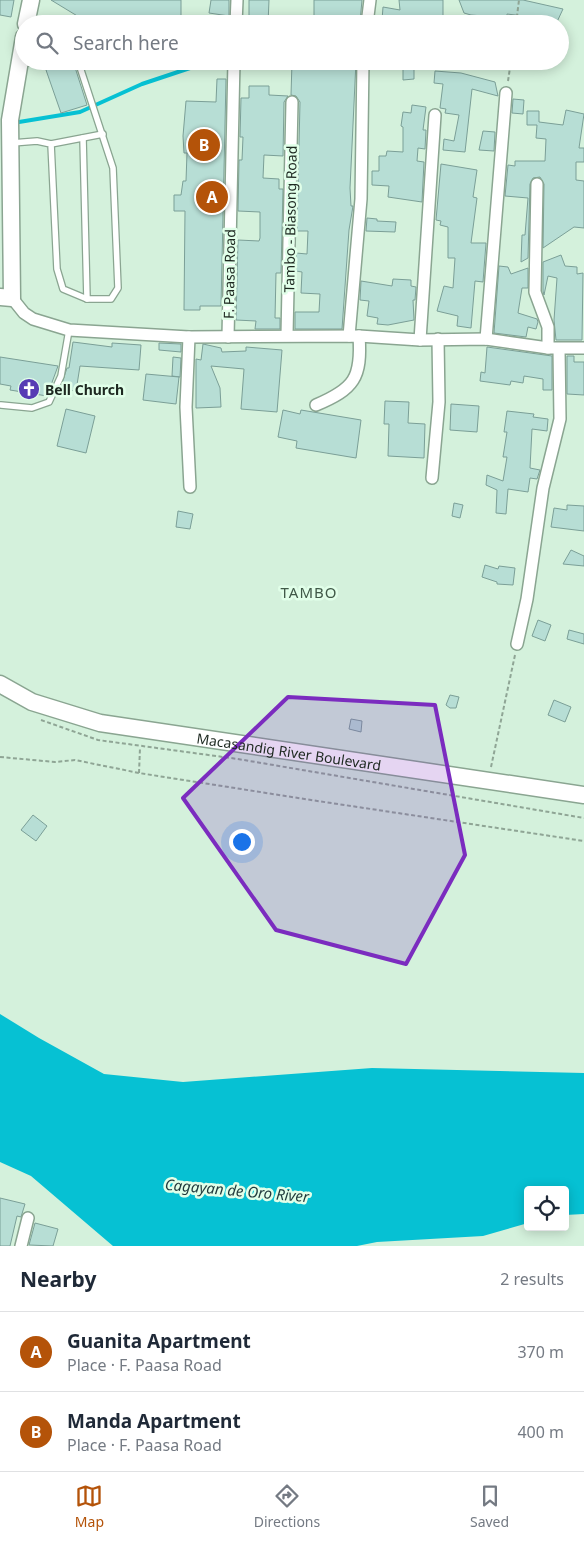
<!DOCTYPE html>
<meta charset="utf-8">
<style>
:root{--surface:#fff;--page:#f2f2f3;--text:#1f2937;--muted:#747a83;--line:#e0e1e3;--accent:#b45309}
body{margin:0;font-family:"Noto Sans",sans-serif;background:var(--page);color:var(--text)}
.controls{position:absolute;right:15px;bottom:15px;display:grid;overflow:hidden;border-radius:5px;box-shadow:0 2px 12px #0003}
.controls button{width:45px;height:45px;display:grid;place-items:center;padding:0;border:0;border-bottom:1px solid var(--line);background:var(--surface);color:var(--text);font:25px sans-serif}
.you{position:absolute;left:241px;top:841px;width:18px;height:18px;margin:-12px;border:4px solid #fff;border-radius:50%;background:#1a73e8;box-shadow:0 0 0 8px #1a73e833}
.badge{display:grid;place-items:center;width:32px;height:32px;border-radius:50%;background:var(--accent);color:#fff;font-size:16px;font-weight:700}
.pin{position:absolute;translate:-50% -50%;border:2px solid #fff;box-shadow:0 1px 5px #0006}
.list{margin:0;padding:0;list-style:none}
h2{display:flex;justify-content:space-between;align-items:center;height:65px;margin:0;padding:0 20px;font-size:21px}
h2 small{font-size:16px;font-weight:400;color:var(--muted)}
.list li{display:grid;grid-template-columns:32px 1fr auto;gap:15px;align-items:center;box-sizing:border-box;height:80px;padding:0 20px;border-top:1px solid var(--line)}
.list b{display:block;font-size:19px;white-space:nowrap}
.list p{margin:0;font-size:16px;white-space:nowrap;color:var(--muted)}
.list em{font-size:16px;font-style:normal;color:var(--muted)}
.icon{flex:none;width:28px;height:28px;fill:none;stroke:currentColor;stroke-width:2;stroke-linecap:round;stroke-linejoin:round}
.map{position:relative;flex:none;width:584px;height:1246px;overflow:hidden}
.search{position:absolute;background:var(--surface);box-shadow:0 2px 12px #0003;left:15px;right:15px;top:15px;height:55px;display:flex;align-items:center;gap:12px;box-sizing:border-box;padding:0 18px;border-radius:28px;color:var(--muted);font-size:19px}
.sheet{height:225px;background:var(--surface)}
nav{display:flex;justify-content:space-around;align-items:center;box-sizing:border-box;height:70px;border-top:1px solid var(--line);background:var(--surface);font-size:14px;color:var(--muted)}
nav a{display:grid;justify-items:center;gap:2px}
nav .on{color:var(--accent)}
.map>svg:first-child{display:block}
.water{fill:#06c1d3}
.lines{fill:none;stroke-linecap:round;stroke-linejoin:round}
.stream{stroke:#06c1d3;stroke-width:4}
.building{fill:#b7ded5;stroke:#7b9f97}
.lane-casing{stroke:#8aa591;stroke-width:8}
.street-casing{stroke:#8aa591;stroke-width:14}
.secondary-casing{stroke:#8aa591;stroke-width:19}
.path{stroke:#8fa595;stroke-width:2;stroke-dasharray:4 2.5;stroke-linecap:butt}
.lane{stroke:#fff;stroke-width:5.5}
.street{stroke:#fff;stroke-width:11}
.secondary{stroke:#fff;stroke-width:16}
.marked{fill:#7b2cbf;fill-opacity:0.2;stroke:#7b2cbf;stroke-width:4;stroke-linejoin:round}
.labels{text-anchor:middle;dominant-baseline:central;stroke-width:5;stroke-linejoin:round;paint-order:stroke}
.street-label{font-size:14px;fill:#1d2820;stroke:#e1ffe9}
.poi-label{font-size:14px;font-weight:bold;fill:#1d2820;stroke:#e1ffe9;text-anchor:start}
.neighbourhood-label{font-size:15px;letter-spacing:1px;fill:#405948;stroke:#e1ffe9}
.water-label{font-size:15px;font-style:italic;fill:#1f383b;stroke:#e1ffe9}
</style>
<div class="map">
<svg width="584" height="1246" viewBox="0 0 584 1246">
<rect width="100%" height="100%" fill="#d4f1dc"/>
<polygon class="water" points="0,1014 39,1038 104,1074 183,1082 372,1068 584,1073 584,1214 565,1215 565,1190 528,1190 528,1223 483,1236 377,1242 357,1246 113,1246 31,1176 0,1162"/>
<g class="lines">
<polyline class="stream" points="19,122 80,112 142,84 211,61"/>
</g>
<g class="building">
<polygon points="0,0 14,0 11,17 0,15"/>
<polygon points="51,0 181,0 181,24 67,24 67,21 79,17"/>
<polygon points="211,0 229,0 229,16 209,13"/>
<polygon points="249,0 269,0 268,24 249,24"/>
<polygon points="314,0 362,0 360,22 314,23"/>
<polygon points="399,0 443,0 443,24 420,24 420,16 400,18 401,24 389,24 390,20 382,20 383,7 400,10"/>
<polygon points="459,0 523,0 563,9 556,24 539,18 507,14 507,18 471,15 464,13"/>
<polygon points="73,61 87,105 61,113 46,70"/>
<polygon points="328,61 356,61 350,188 351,206 353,206 349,230 342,329 295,329 295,312 319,312 320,294 301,293 302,272 296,271 296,253 307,254 308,231 297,231 300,102 296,96 291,95 292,62 328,63"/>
<polygon points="414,66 414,79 403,80 403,67"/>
<polygon points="435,71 461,73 495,82 498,96 472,89 465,152 443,150 444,139 454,141 459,115 445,113 446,109 440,108 443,84 434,83"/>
<polygon points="217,79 226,79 221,306 200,306 200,310 184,310 185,211 174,211 174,195 181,195 183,181 186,181 187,153 184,153 183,136 186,101 216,102"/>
<polygon points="249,86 269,86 269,95 288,96 284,102 283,156 264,155 263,178 279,179 279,189 283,189 281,273 276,273 275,318 280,318 280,329 255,329 256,321 236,320 238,240 259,241 260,238 260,212 238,211 239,160 242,160 243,137 240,137 241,98 249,98"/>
<polygon points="513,99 524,100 523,114 512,113"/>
<polygon points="412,105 426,107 423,130 426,130 425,149 418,148 417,161 424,162 422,202 388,197 389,186 372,185 372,171 379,171 379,156 386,156 387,151 403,152 403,127 401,126 403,112 411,113"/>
<polygon points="566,110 584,114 579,148 584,148 584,162 576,162 576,180 584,181 584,228 574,227 543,248 544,184 540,177 533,178 530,184 528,258 521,262 522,235 525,235 528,198 505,196 508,165 515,166 515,161 545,161 546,139 536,138 537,125 527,125 527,111 539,111 539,122 563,125"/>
<polygon points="483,131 495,132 494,151 479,150"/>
<polygon points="441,164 477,170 473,197 477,198 471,243 486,243 483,282 475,281 471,328 457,326 458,316 437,311 444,286 453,288 455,258 448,258 448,227 440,225 441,221 436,220"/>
<polygon points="367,218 377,219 377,221 396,222 395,232 366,231"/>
<polygon points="561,255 565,266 577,267 577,274 583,273 582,340 556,340 554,320 557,278 548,276 544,295 543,291 543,262"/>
<polygon points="499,266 508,267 511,274 528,268 528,288 522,288 518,313 537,319 538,322 536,329 528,327 526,337 494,333"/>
<polygon points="393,279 411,280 411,286 416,287 415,300 413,300 414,320 388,325 377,324 378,318 367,316 369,301 360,300 361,281 392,286"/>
<polygon points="73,342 112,347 112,343 141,345 139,370 80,366 76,391 60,389 67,368 69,368"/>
<polygon points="159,343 181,344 181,352 159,350"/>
<polygon points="203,344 221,348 222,352 246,351 246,347 282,350 277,412 241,409 244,369 211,366 220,388 221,407 196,408 196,359 201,360"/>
<polygon points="487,347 552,356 552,390 543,390 543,379 524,376 523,383 511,381 510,385 480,381 481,372 485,373"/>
<polygon points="567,356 574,356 574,362 584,362 584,395 567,394"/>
<polygon points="0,357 58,366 47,396 10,390 11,386 0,384"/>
<polygon points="173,357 181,358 180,377 172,376"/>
<polygon points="146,374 179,377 176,404 143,400"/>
<polygon points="385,401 409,402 408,423 425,424 424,458 388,456 389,424 384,424"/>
<polygon points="451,404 479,406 477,432 450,430"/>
<polygon points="66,409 95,416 86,453 57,446"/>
<polygon points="283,410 300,414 301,410 361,420 356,458 296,448 297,441 278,437"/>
<polygon points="507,411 534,414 533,417 548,419 547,431 532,429 530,468 540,470 537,479 530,478 528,492 508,489 506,514 496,513 497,490 486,485 487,475 503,481 507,457 503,457 507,432 504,432"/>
<polygon points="454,503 463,505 460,518 452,516"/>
<polygon points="567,505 584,506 584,531 551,527 554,508 567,510"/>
<polygon points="178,511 193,514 190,529 176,527"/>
<polygon points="571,550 584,556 584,566 563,564"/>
<polygon points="485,565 498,569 499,566 515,568 513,585 497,584 497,582 482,577"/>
<polygon points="538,620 551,625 545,641 532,636"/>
<polygon points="569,630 584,634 584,644 567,639"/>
<polygon points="450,695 459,697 456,708 450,708 446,705"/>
<polygon points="554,700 571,707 565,722 548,715"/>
<polygon points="351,719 362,721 361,732 349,729"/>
<polygon points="33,815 47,826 36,841 21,830"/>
<polygon points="0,1198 25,1204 21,1217 17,1216 10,1246 0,1246"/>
<polygon points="35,1223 58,1229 53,1246 29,1245"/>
</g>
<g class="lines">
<g class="lane-casing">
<g id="lane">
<polyline points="21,64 39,61"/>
<polyline points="83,138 87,299"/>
<polyline points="12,143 37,141 51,144 57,269 63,289 87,299 111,299 118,288 113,168 78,61"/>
<polyline points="51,144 103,134"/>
<polyline points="1,405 32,408 49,402 61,376 69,330"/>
</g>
</g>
<g class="street-casing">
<g id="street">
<polyline points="236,24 237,0"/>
<polyline points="367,24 370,0"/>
<polyline points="537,184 535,292 548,327 548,348"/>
<polyline points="12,298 24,313 33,319 69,330 189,337 359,336 420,340 486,339 548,348 584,348"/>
<polyline points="287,335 292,102"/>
<polyline points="349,336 361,199 363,61"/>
<polyline points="189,337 186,407 190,487"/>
<polyline points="228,337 234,61"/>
<polyline points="486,339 506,93"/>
<polyline points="420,340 435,115"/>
<path d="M316,405C354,389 362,378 359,336"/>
<polyline points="432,478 439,402 438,339"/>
<polyline points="517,644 527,599 543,488 560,419 559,349"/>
<polyline points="21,1246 28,1218"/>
</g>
</g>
<g class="secondary-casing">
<g id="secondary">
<polyline points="26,24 31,0"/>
<polyline points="0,297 12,298 10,120 24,37"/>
<path id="s1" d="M0,684L32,702L100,723L584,795"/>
</g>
</g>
<g class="path">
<polyline points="516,24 519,0"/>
<polyline points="508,81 511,61"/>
<polyline points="41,720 98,740 238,759 584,818"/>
<polyline points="0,757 55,762 75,760 139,773 311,800 584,841"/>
<polyline points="491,767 515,655"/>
<polyline points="139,773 140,748"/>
</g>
<use href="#lane" class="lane"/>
<use href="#street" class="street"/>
<use href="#secondary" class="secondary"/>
</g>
<path class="marked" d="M288,697L435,705L465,855L406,964L276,930L183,798Z"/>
<defs>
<g id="church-disc" transform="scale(1.125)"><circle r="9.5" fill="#573cb4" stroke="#e1ffe9"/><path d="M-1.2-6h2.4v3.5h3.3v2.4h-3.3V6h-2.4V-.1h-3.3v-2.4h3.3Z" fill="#fff"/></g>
</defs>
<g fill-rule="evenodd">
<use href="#church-disc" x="29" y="389"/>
</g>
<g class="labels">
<g class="street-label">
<text transform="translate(290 219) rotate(-89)">Tambo - Biasong Road</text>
<text transform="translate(229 274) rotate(-89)">F. Paasa Road</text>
<text stroke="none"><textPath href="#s1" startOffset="299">Macasandig River Boulevard</textPath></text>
</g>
<g class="poi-label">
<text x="45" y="389">Bell Church</text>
</g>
<g class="neighbourhood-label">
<text x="309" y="592">TAMBO</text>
</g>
<g class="water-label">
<text transform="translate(237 1190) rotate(5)">Cagayan de Oro River</text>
</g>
</g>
</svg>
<div class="controls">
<button><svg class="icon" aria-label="locate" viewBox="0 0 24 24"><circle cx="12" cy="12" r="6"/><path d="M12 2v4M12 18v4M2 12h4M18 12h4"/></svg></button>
</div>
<div class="you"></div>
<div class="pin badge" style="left:212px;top:197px">A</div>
<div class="pin badge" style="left:204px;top:145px">B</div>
<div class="search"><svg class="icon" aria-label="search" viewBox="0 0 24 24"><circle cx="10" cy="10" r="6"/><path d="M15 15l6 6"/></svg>Search here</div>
</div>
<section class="sheet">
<h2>Nearby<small>2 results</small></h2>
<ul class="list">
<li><span class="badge">A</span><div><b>Guanita Apartment</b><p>Place · F. Paasa Road</p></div><em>370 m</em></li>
<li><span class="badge">B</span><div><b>Manda Apartment</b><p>Place · F. Paasa Road</p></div><em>400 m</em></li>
</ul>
</section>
<nav>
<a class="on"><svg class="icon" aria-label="map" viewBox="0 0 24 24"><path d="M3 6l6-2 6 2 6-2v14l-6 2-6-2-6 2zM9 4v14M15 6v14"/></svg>Map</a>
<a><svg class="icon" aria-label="directions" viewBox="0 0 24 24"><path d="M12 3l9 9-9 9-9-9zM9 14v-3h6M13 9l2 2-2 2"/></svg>Directions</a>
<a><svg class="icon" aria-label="saved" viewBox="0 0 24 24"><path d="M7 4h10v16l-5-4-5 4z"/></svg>Saved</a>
</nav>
